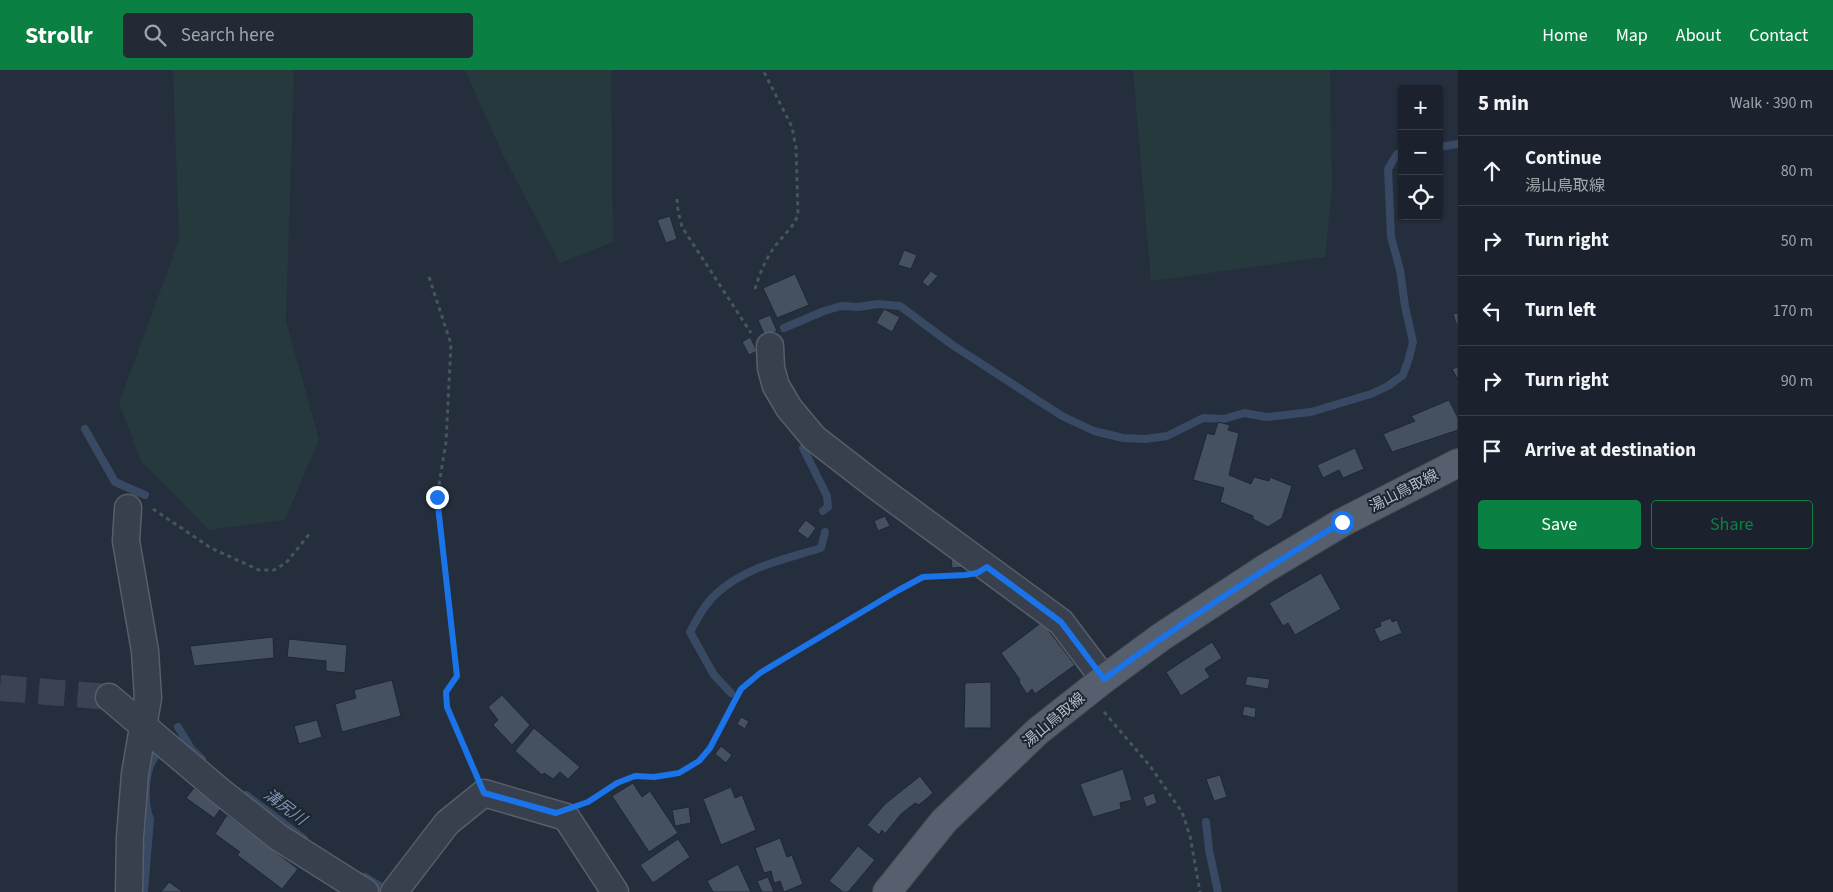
<!DOCTYPE html>
<meta charset="utf-8">
<style>
:root{--surface:#1b222d;--page:#242a35;--text:#f1f3f6;--muted:#a0a4aa;--line:#393f49;--accent:#0b8043}
body{margin:0;font-family:"Source Sans 3","Noto Sans JP",sans-serif;background:var(--page);color:var(--text)}
.controls{position:absolute;right:15px;top:15px;display:grid;overflow:hidden;border-radius:5px;box-shadow:0 1px 4px #0004}
.controls button{width:45px;height:45px;display:grid;place-items:center;padding:0;border:0;border-bottom:1px solid var(--line);background:var(--surface);color:var(--text);font:25px sans-serif}
.stop{position:absolute;width:15px;height:15px;margin:-11px;border:4px solid #1a73e8;border-radius:50%;background:#fff}
.stop.end{background:#1a73e8;border-color:#fff;box-shadow:0 1px 5px #0008}
.list{margin:0;padding:0;list-style:none}
h2{display:flex;justify-content:space-between;align-items:center;height:65px;margin:0;padding:0 20px;font-size:21px}
h2 small{font-size:16px;font-weight:400;color:var(--muted)}
.list li{display:grid;grid-template-columns:32px 1fr auto;gap:15px;align-items:center;box-sizing:border-box;height:70px;padding:0 20px;border-top:1px solid var(--line)}
.list b{display:block;font-size:19px;white-space:nowrap}
.list p{margin:0;font-size:16px;white-space:nowrap;color:var(--muted)}
.list em{font-size:16px;font-style:normal;color:var(--muted)}
.actions{display:flex;gap:10px;padding:15px 20px}
.actions a{flex:1;padding:11px 0;border:1px solid var(--accent);border-radius:5px;text-align:center;font-size:18px;color:var(--accent)}
.actions .main{background:var(--accent);color:#fff}
.icon{flex:none;width:28px;height:28px;fill:none;stroke:currentColor;stroke-width:2;stroke-linecap:round;stroke-linejoin:round}
.map{position:relative;flex:none;width:1458px;height:822px;overflow:hidden}
header{display:flex;align-items:center;gap:30px;box-sizing:border-box;height:70px;padding:0 25px;background:var(--accent);color:#fff}
header strong{font-size:24px}
nav{display:flex;gap:28px;margin-inline-start:auto;font-size:18px}
.search{width:350px;height:45px;background:var(--page);display:flex;align-items:center;gap:12px;box-sizing:border-box;padding:0 18px;border-radius:5px;color:var(--muted);font-size:19px}
main{display:flex}
aside{flex:1;background:var(--surface)}
.map>svg:first-child{display:block}
.green{fill:#263a3d}
.lines{fill:none;stroke-linecap:round;stroke-linejoin:round}
.stream{stroke:#384963;stroke-width:8}
.building{fill:#455060;stroke:#1f2733}
.minor-tunnel{stroke:#394351;stroke-width:26;stroke-dasharray:26 13;stroke-linecap:butt}
.minor-casing{stroke:#565e6a;stroke-width:29}
.major-casing{stroke:#414955;stroke-width:30}
.path{stroke:#44575a;stroke-width:3;stroke-dasharray:4 4;stroke-linecap:butt}
.minor{stroke:#38404d;stroke-width:26}
.major{stroke:#565f6d;stroke-width:28}
.route{stroke:#1a73e8;stroke-width:6}
.labels{text-anchor:middle;dominant-baseline:central;stroke-width:4;stroke-linejoin:round;paint-order:stroke}
.street-label{font-size:15px;fill:#b3bbc8;stroke:#1d2531}
.water-label{font-size:16px;font-style:italic;fill:#7c91af;stroke:#1d2531}
</style>
<header>
<strong>Strollr</strong>
<div class="search"><svg class="icon" aria-label="search" viewBox="0 0 24 24"><circle cx="10" cy="10" r="6"/><path d="M15 15l6 6"/></svg>Search here</div>
<nav><a>Home</a><a>Map</a><a>About</a><a>Contact</a></nav>
</header>
<main>
<div class="map">
<svg width="1458" height="822" viewBox="0 0 1458 822">
<rect width="100%" height="100%" fill="#242e3c"/>
<g class="green">
<polygon points="173,0 294,0 286,251 319,369 285,450 209,460 141,391 119,333 179,170"/>
<polygon points="465,0 611,0 613,172 560,193 502,83"/>
<polygon points="1133,0 1330,0 1332,116 1325,187 1151,211"/>
</g>
<g class="lines">
<g class="stream">
<polyline points="1439,77 1458,74"/>
<polyline points="784,258 824,241 841,236 858,237 878,234 900,236 951,274 1062,346 1094,361 1123,368 1145,369 1167,366 1203,348 1224,349 1244,343 1267,347 1311,342 1371,324 1388,316 1403,305 1409,288 1413,272 1405,236 1400,200 1391,167 1388,99 1397,84 1402,83"/>
<polyline points="85,359 115,412 145,425"/>
<polyline points="803,378 827,426 828,437 823,441"/>
<path d="M731,623L714,605L690,562C697,549 705,534 716,524C745,497 785,489 821,478L825,462"/>
<polyline points="178,657 192,680 202,689"/>
<polyline points="246,725 304,769"/>
<polyline points="1206,752 1209,780 1218,822"/>
<polyline points="365,807 389,822"/>
<path d="M144,822L150,749C143,731 144,697 158,683"/>
</g>
</g>
<g class="building">
<polygon points="670,146 677,169 666,173 657,150"/>
<polygon points="904,180 917,185 911,199 898,195"/>
<polygon points="931,201 938,206 928,217 922,212"/>
<polygon points="795,204 809,235 777,248 763,218"/>
<polygon points="884,239 900,247 892,262 876,253"/>
<polygon points="1458,243 1458,256 1457,256 1453,244"/>
<polygon points="770,245 777,261 765,266 758,250"/>
<polygon points="750,267 757,281 749,285 742,272"/>
<polygon points="1458,297 1458,310 1452,299"/>
<polygon points="1449,330 1458,348 1458,360 1392,382 1383,364 1415,351 1411,346"/>
<polygon points="1218,352 1230,355 1228,360 1239,363 1229,405 1251,414 1254,407 1269,411 1270,407 1292,416 1282,448 1268,457 1253,449 1253,446 1220,432 1224,418 1193,410 1207,363 1214,365"/>
<polygon points="1355,378 1364,399 1343,408 1339,400 1323,408 1317,395"/>
<polygon points="885,446 890,456 878,461 874,451"/>
<polygon points="806,450 816,458 808,469 797,461"/>
<polygon points="968,488 969,497 952,498 951,489"/>
<polygon points="1321,503 1341,539 1295,565 1288,553 1283,556 1269,533"/>
<polygon points="1391,548 1392,552 1397,550 1402,563 1380,572 1374,559 1381,556 1380,552"/>
<polygon points="1042,552 1075,595 1035,624 1032,619 1027,624 1019,612 1020,610 1001,583"/>
<polygon points="273,567 274,588 194,596 190,576"/>
<polygon points="289,569 347,575 345,603 326,601 326,591 287,587"/>
<polygon points="1212,572 1222,588 1205,599 1210,607 1181,626 1166,602"/>
<polygon points="1247,606 1270,609 1268,619 1245,615"/>
<polygon points="392,610 401,646 342,662 335,634 356,628 354,620"/>
<polygon points="991,612 991,658 964,658 965,613"/>
<polygon points="502,625 530,655 512,675 493,655 498,650 488,637"/>
<polygon points="1244,636 1256,638 1255,648 1242,645"/>
<polygon points="741,647 749,651 745,659 737,654"/>
<polygon points="317,650 322,667 299,674 294,656"/>
<polygon points="534,658 580,697 568,709 560,702 553,709 544,703 542,705 515,681"/>
<polygon points="721,676 732,685 726,693 715,684"/>
<polygon points="1123,699 1132,730 1120,733 1121,739 1093,747 1080,714"/>
<polygon points="1220,705 1227,727 1214,731 1206,709"/>
<polygon points="920,706 933,723 919,735 915,733 901,744 885,764 882,760 879,765 867,755 885,734"/>
<polygon points="633,713 642,727 650,721 678,763 649,782 612,726"/>
<polygon points="731,717 735,728 742,725 756,760 721,775 703,729"/>
<polygon points="194,718 221,738 214,748 186,728"/>
<polygon points="1154,723 1157,733 1146,737 1143,727"/>
<polygon points="689,737 691,753 675,756 672,740"/>
<polygon points="227,745 298,799 282,819 237,785 240,782 215,764"/>
<polygon points="780,768 787,787 792,785 803,814 784,822 780,811 774,813 771,801 764,803 755,778"/>
<polygon points="678,769 690,787 653,813 640,795"/>
<polygon points="858,776 875,790 848,822 843,822 829,811"/>
<polygon points="738,794 751,822 713,822 707,811"/>
<polygon points="768,807 774,822 762,822 757,811"/>
<polygon points="169,812 183,822 161,822"/>
</g>
<g class="lines">
<polyline class="minor-tunnel" points="0,618 109,627"/>
<g class="minor-casing">
<g id="minor">
<polyline points="770,276 771,298 776,316 789,338 814,368 876,416 1061,552 1104,609"/>
<polyline points="128,438 126,471 145,581 148,628 135,704 130,767 129,822"/>
<polyline points="109,627 220,721 278,767 365,822"/>
<polyline points="394,822 447,753 484,723 566,747 615,822"/>
</g>
</g>
<g class="major-casing">
<polyline id="major" points="887,822 944,751 1038,661 1104,609 1161,567 1266,498 1343,452 1458,393"/>
</g>
<g class="path">
<polyline points="677,129 678,141 682,157 751,263"/>
<polyline points="429,207 451,274 446,372 437,427 457,606 446,622 447,637 475,701"/>
<path d="M755,219C759,205 765,191 773,179C781,167 794,158 798,144L796,78L792,57L763,0"/>
<polyline points="153,439 211,478 259,500 274,500 286,493 311,462"/>
<polyline points="1104,642 1150,696 1182,742 1190,766 1200,822"/>
<polyline points="587,732 617,713 635,705 666,706 679,703 699,691 710,678 719,664 730,637 741,619 760,603 897,521 923,507 953,505"/>
</g>
<use href="#minor" class="minor"/>
<use href="#major" class="major"/>
</g>
<g class="lines">
<path class="route" d="M437,427L457,606L446,622L447,637L484,723L556,743L588,732L617,713L635,706L654,707L679,703L699,691L710,678L741,619L760,603L897,521L923,507L965,505L977,503L987,497L1061,552L1104,609C1181,553 1261,501 1342,452"/>
</g>
<g class="labels">
<g class="street-label">
<text transform="translate(1404 421) rotate(-27)">湯山鳥取線</text>
<text transform="translate(1054 650) rotate(-40)">湯山鳥取線</text>
</g>
<g class="water-label">
<text transform="translate(285 737) rotate(37)">溝尻川</text>
</g>
</g>
</svg>
<div class="controls">
<button>+</button>
<button>−</button>
<button><svg class="icon" aria-label="locate" viewBox="0 0 24 24"><circle cx="12" cy="12" r="6"/><path d="M12 2v4M12 18v4M2 12h4M18 12h4"/></svg></button>
</div>
<div class="stop" style="left:1342px;top:452px"></div>
<div class="stop end" style="left:437px;top:427px"></div>
</div>
<aside>
<h2>5 min<small>Walk · 390 m</small></h2>
<ul class="list">
<li><svg class="icon" aria-label="ahead" viewBox="0 0 24 24"><path d="M12 20V5M6 11l6-6 6 6"/></svg><div><b>Continue</b><p>湯山鳥取線</p></div><em>80 m</em></li>
<li><svg class="icon" aria-label="right" viewBox="0 0 24 24"><path d="M7 20v-9h11M14 6l5 5-5 5"/></svg><div><b>Turn right</b></div><em>50 m</em></li>
<li><svg class="icon" aria-label="left" viewBox="0 0 24 24"><path d="M17 20v-9H6M10 6l-5 5 5 5"/></svg><div><b>Turn left</b></div><em>170 m</em></li>
<li><svg class="icon" aria-label="right" viewBox="0 0 24 24"><path d="M7 20v-9h11M14 6l5 5-5 5"/></svg><div><b>Turn right</b></div><em>90 m</em></li>
<li><svg class="icon" aria-label="arrive" viewBox="0 0 24 24"><path d="M6 21V4h12l-3 4 3 4H6"/></svg><div><b>Arrive at destination</b></div></li>
</ul>
<div class="actions"><a class="main">Save</a><a>Share</a></div>
</aside>
</main>
